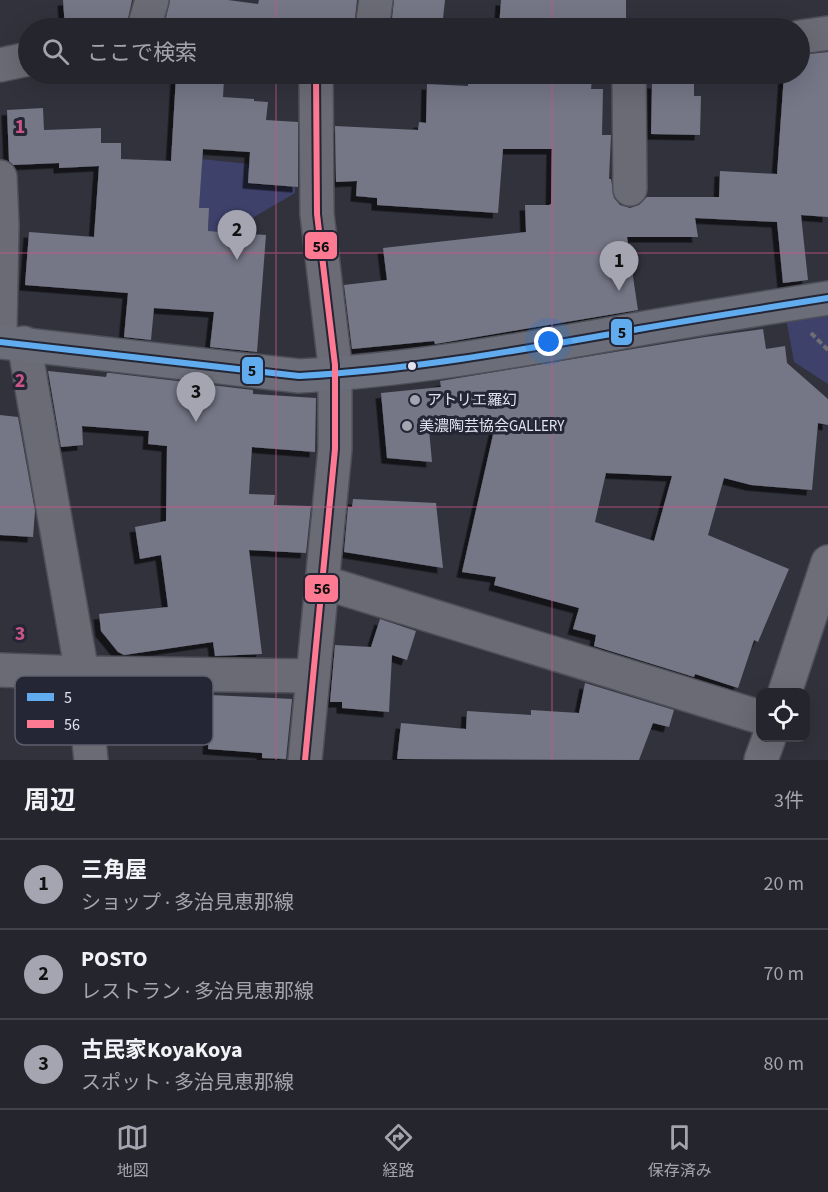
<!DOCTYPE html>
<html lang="ja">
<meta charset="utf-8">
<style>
:root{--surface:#25262d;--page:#2d2e35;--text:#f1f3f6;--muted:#a3a5aa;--line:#424349;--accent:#a4a5b0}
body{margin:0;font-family:"Source Sans 3","Noto Sans JP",sans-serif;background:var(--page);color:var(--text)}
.controls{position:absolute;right:18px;bottom:18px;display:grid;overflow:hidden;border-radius:12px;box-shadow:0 6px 24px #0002}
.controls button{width:54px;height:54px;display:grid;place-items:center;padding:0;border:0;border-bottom:2px solid var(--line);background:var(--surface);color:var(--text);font:30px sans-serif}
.you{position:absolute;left:549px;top:342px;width:21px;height:21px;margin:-15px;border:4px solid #fff;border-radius:50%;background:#1a73e8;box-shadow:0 0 0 9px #1a73e833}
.badge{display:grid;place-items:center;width:39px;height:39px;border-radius:50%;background:var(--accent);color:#111;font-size:20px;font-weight:700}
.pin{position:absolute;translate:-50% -50px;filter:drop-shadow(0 2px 3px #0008)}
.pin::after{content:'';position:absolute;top:32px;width:21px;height:18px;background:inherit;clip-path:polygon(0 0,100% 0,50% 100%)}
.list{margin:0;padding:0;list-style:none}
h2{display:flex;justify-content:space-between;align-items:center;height:78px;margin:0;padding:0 24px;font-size:26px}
h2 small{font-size:20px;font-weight:400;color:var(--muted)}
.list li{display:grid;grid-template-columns:39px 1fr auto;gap:18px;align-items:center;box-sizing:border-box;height:90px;padding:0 24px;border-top:2px solid var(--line)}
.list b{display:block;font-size:22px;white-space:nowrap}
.list p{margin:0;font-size:20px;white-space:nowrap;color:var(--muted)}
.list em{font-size:20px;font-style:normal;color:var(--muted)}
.icon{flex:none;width:33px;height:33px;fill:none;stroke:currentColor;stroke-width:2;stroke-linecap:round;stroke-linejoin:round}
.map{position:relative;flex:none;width:828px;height:760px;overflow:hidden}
.search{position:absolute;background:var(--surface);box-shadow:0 6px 24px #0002;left:18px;right:18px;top:18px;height:66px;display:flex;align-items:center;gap:15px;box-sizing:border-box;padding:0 21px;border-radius:33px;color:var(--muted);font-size:22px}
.sheet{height:348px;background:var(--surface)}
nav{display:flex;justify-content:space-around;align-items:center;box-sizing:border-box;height:84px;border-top:2px solid var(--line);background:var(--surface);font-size:16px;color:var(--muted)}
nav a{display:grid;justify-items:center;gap:3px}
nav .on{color:var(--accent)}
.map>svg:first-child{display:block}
.green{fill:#3e416a}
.building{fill:#747686;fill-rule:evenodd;filter:url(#shadow)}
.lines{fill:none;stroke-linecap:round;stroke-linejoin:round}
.street-casing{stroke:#4e4f58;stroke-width:36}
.secondary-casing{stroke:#4e4f58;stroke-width:36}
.primary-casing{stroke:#4e4f58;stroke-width:36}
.path{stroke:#6d6e76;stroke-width:4;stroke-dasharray:6 3;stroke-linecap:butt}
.street{stroke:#6a6b75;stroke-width:33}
.secondary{stroke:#6d6e78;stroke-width:33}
.primary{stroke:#6b6d78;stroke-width:33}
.bus-1-casing{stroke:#242636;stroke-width:10}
.bus-2-casing{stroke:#242636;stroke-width:10}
.bus-1{stroke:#60acee;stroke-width:6}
.bus-2{stroke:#fe7a93;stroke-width:6}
.grid{fill:none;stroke:#cc5587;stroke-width:1.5;stroke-opacity:0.55}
.bus-dot{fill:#e2e3ef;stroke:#242636;stroke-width:2}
.poi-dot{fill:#a4a5b0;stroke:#242636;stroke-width:2}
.labels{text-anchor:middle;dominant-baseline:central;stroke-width:6;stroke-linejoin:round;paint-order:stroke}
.poi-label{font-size:15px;fill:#e2e3ef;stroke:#242636;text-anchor:start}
.key{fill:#242636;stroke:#5d5f6e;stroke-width:1.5}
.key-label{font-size:16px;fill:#e2e3ef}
.grid-label{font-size:20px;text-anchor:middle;font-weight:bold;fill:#cc5587;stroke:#242636;stroke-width:6;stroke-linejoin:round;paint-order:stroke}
.line-badge{stroke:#242636;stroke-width:2}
.pale-badge-label{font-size:16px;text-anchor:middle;font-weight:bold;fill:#111}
</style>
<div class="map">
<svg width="828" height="760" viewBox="0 0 828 760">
<defs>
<filter id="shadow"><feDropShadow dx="-5.5" dy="5.5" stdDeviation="0" flood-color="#0009"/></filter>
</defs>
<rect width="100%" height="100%" fill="#31323c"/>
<g class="green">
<polygon points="202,159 249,164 248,184 295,187 295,193 254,217 253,234 208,231 209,218 203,218 203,208 199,208"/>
<polygon points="828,310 828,384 794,362 786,318"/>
</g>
<g class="building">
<polygon points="63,0 132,0 126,28 65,28"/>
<polygon points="170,0 228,0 258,4 259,0 357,0 354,28 184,28 164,26"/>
<polygon points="394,0 445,0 442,28 391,28"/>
<polygon points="501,0 626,0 626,28 499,28"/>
<polygon points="828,52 828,217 801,215 808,280 783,283 777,222 695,218 698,237 627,237 638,310 435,344 434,341 352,349 344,285 387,280 383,248 526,232 525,205 549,205 551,204 552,149 503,149 498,213 377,205 377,198 356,196 357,181 336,182 335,126 418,130 419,122 426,123 427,84 468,86 468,81 556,82 556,80 592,80 591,89 603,89 602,135 611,135 609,179 611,179 614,198 620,205 630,208 639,205 647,197 719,197 720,171 777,174 784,74 800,74 800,55"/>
<polygon points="176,76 224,79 223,97 254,99 254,101 268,102 266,120 298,122 298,187 248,183 250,152 203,149 199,208 209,208 208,231 266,235 257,352 210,347 214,312 154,308 151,340 124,337 128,293 25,285 29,232 94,237 99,166 59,168 59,163 13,165 9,161 7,110 43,108 44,130 101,128 101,143 121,143 121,159 171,161"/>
<polygon points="652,83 694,84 694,96 701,96 700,135 651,134"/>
<path d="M763,329L766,349L785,346L787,363L828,399V425L818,423L812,490L751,485L724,478L708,535L789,569L758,642L754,640L738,688L695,674L694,677L594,646L596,635L573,629L579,608L494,585L496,577L462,572L497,417L429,429L432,462L387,458L381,393L441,387L440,381L705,337ZM606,473L672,476L654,541L595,522Z"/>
<polygon points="48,371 106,377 107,373 110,373 253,390 253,394 316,398 315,452 252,447 249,494 275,495 274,505 311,506 306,553 249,550 262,654 215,656 213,642 124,655 118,652 101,631 99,614 168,607 161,555 140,559 135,527 166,521 167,446 148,444 149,431 82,426 83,445 61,447"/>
<polygon points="0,415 18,417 35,511 33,537 0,535"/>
<polygon points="353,499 436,503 443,568 344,552 348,507 352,507"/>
<polygon points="380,619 416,631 407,660 392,655 389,712 342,708 342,702 330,702 335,645 371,647"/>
<polygon points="585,683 674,710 669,727 653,723 639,760 397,759 401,723 466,729 467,711 531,715 531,710 579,713"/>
<polygon points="211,695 292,699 286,759 262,758 262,753 208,749"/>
</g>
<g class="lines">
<g class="street-casing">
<g id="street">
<polyline points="144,28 152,0"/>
<polyline points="372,28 376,0"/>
<polyline points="800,37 828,33"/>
<polyline points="0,65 28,59"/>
<polyline points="629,74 630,189"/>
<polyline points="0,177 2,225 0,327"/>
<polyline points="24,343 82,673 91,760"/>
<polyline points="322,582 760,717"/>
<polyline points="0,670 82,673 313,676"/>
<polyline points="305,760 335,449 335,365 317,214 316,74"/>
</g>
</g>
<g class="secondary-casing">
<g id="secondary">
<polyline points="785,692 828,562"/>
<polyline points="761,760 769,738"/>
</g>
</g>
<g class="primary-casing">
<path id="primary" d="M0,342L299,376C413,370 526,349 639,329C702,318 765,308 828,298"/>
</g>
<polyline class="path" points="811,333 828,350"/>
<use href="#street" class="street"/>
<use href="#secondary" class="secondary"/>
<use href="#primary" class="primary"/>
<g class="bus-1-casing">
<path id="bus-1" d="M0,342L299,376C413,370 526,349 639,329C702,318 765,308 828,298"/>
</g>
<g class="bus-2-casing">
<polyline id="bus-2" points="305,760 335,449 335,365 317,214 316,74"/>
</g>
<use href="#bus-1" class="bus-1"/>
<use href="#bus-2" class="bus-2"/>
</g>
<path class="grid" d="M276,0V28M552,0V28M276,74V760M552,74V760M0,253H828M0,507H828"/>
<circle class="bus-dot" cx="412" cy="366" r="5"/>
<g class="poi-dot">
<circle cx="415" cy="400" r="6"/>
<circle cx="407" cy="426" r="6"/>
</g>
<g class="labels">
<g class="poi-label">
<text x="427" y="400">アトリエ羅幻</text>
<text x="419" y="426">美濃陶芸協会GALLERY</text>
</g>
</g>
<rect x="15" y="676" width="198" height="69" rx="9" class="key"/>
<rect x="27" y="693" width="27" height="8" fill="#60acee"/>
<rect x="27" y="720" width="27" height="8" fill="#fe7a93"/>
<g class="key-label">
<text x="64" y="703">5</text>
<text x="64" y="730">56</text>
</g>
<g class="grid-label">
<text x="20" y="133">1</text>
<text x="20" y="387">2</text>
<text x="20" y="640">3</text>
</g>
<g class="line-badge">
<rect x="304" y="231" width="34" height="29" rx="6" fill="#fe7a93"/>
<rect x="610" y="318" width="23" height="28" rx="6" fill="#60acee"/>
<rect x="241" y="356" width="23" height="29" rx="6" fill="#60acee"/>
<rect x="304" y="574" width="35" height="29" rx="6" fill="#fe7a93"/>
</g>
<g class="pale-badge-label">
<text x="321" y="252">56</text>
<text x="622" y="338">5</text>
<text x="252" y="376">5</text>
<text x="322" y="594">56</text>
</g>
</svg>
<div class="controls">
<button><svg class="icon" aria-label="locate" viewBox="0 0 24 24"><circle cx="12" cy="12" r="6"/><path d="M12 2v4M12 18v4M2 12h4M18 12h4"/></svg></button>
</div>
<div class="you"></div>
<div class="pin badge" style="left:619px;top:291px">1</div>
<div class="pin badge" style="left:237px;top:260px">2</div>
<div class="pin badge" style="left:196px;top:422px">3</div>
<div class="search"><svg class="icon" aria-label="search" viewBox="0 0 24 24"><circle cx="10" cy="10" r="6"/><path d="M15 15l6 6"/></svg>ここで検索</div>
</div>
<section class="sheet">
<h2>周辺<small>3件</small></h2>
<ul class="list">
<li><span class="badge">1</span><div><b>三角屋</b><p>ショップ · 多治見恵那線</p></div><em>20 m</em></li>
<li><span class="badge">2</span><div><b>POSTO</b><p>レストラン · 多治見恵那線</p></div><em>70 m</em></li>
<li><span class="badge">3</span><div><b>古民家KoyaKoya</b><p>スポット · 多治見恵那線</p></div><em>80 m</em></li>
</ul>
</section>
<nav>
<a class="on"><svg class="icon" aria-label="map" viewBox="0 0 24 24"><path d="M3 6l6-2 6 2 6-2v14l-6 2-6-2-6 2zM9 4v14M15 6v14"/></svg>地図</a>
<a><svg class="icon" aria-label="directions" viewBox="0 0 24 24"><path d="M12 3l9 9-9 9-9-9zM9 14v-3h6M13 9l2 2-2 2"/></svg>経路</a>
<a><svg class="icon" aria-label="saved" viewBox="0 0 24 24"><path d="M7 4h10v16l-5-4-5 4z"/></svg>保存済み</a>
</nav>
